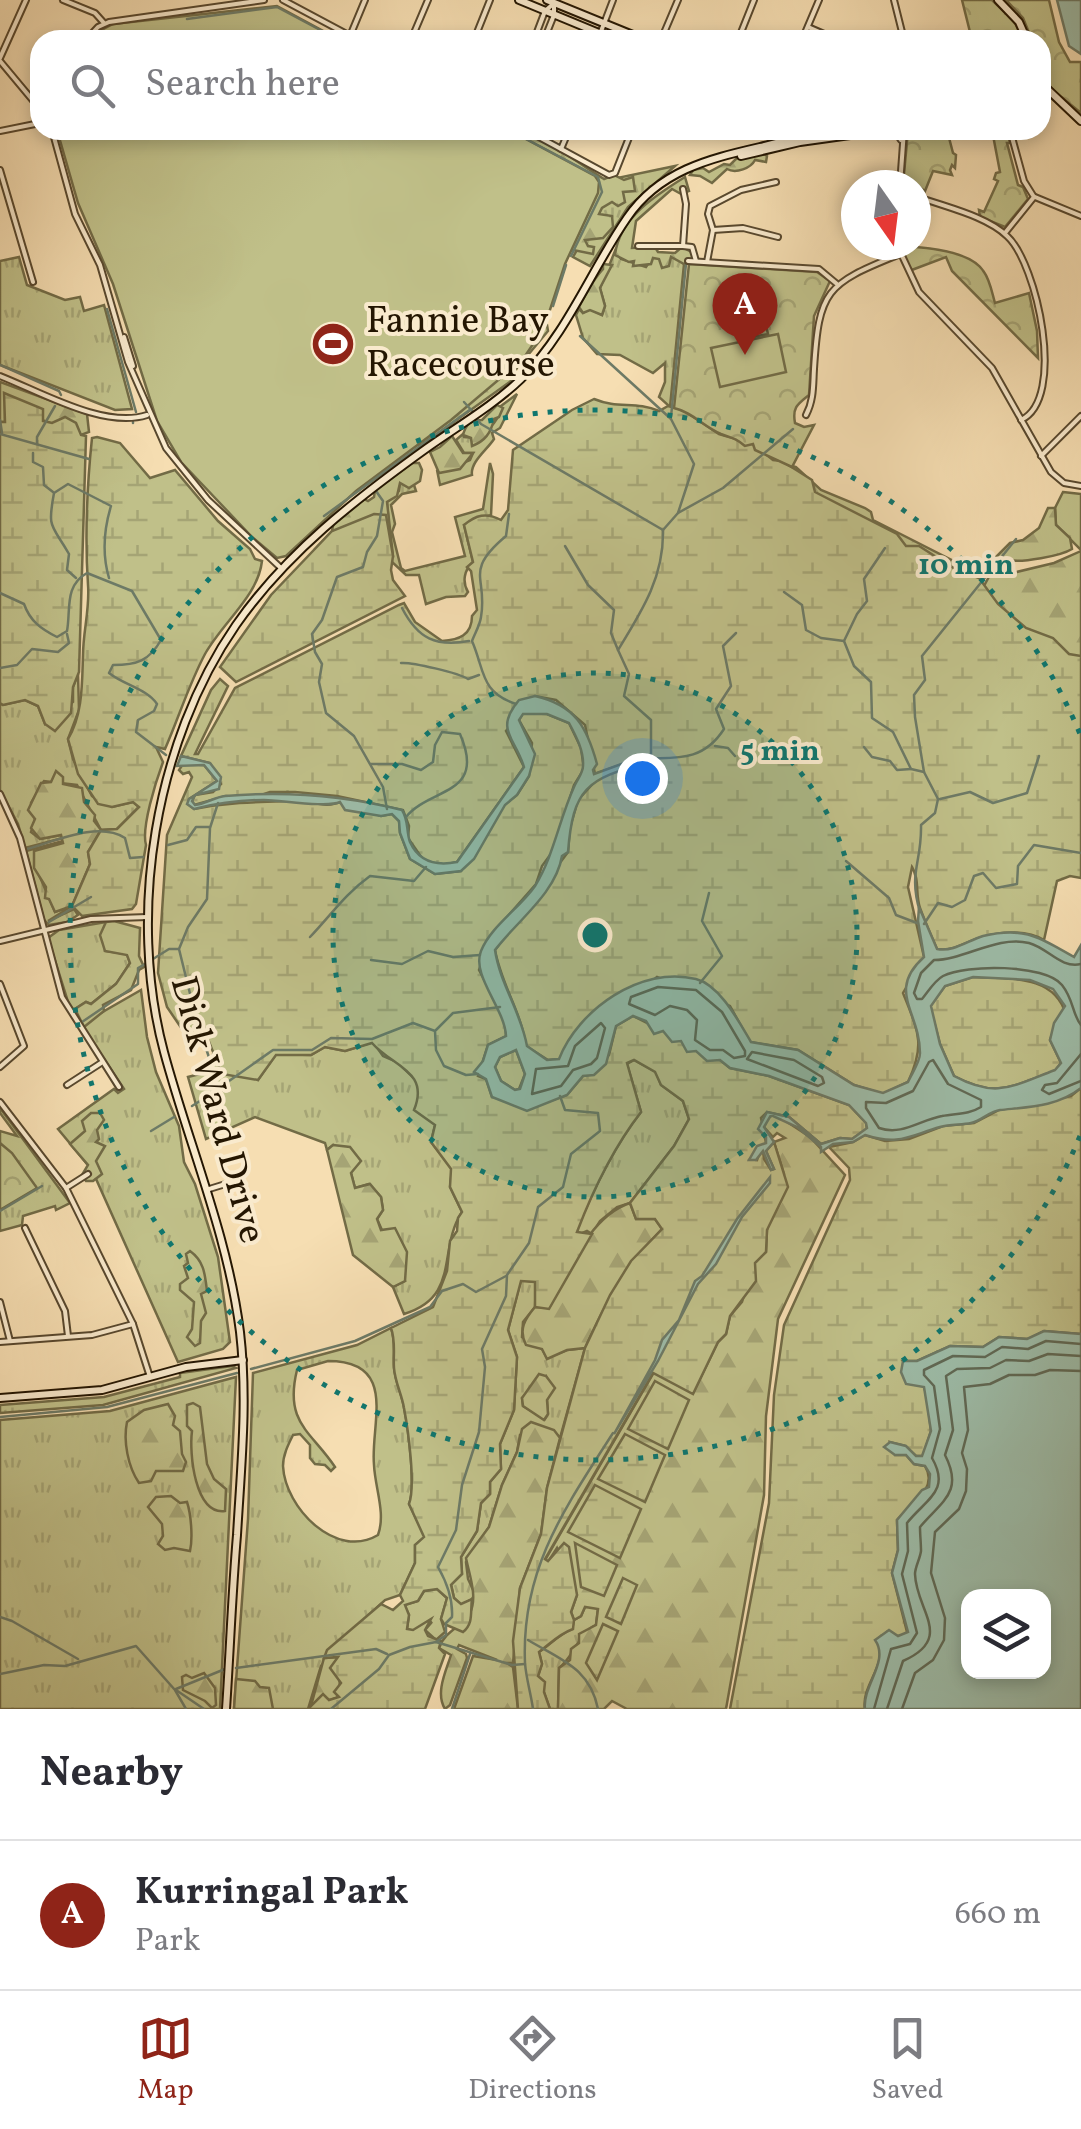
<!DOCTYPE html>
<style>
:root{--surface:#fff;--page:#f7f7f7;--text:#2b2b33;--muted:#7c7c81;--line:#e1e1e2;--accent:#8f2418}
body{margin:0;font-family:Vollkorn,serif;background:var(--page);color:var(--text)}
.controls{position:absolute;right:30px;bottom:30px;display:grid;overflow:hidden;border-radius:20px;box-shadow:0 5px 15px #0003}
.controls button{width:90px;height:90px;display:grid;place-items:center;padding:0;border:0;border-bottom:2px solid var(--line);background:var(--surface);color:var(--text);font:50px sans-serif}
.compass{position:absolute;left:841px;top:170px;width:90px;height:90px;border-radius:50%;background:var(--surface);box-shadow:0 5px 15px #0003;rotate:166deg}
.you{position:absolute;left:642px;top:778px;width:35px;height:35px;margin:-25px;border:8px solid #fff;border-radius:50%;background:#1a73e8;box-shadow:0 0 0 15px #1a73e833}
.badge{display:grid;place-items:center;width:65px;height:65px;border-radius:50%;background:var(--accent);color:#fff;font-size:32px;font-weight:700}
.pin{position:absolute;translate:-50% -82px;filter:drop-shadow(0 2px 5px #0008)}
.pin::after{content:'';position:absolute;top:52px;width:35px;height:30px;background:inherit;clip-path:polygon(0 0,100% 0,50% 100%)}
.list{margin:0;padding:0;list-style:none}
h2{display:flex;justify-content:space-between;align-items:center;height:130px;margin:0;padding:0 40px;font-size:42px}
h2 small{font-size:32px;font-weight:400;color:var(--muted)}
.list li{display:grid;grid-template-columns:65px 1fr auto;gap:30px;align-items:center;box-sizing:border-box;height:150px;padding:0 40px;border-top:2px solid var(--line)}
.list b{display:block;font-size:38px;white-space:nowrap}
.list p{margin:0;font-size:32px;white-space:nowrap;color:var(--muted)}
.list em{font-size:32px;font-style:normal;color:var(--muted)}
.icon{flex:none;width:55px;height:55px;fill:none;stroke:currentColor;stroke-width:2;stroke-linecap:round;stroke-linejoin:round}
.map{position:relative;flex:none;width:1081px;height:1709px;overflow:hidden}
.search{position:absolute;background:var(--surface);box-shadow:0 5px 15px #0003;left:30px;right:30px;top:30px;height:110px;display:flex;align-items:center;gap:25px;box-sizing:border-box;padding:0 35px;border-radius:30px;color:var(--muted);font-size:38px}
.sheet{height:280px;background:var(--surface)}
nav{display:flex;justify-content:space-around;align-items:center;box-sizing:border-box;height:140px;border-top:2px solid var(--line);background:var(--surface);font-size:28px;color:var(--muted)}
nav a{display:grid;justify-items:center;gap:5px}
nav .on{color:var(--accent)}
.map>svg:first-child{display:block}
.grass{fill:url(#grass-tufts);stroke:#726b46;stroke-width:2.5;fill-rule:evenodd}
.forest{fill:url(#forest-firs);stroke:#726b46;stroke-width:2.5}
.wetland{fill:url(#wetland-marsh);stroke:#726b46;stroke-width:2.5}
.park{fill:url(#park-crowns);stroke:#726b46;stroke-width:2.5}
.pitch{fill:#c0c089;stroke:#726b46;stroke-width:2.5}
.water{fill:#9dbca8;stroke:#6d7a66;stroke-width:2.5;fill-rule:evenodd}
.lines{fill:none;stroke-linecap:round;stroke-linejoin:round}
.shore{stroke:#606955;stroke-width:2.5}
.stream{stroke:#6d7a66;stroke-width:2.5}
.street-casing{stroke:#58482e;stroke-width:8}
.secondary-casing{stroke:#241602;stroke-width:10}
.street{stroke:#f9eacd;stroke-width:4}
.secondary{stroke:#f9eacd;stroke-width:6}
.ring{fill:none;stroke:#0f766e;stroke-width:5;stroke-dasharray:5 10}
.labels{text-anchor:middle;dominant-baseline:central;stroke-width:8;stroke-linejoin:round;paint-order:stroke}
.poi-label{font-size:38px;fill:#241602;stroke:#f9eacd;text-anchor:start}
.street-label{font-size:38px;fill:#241602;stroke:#f9eacd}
.centre{fill:#0f766e;stroke:#f9eacd;stroke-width:5}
.ring-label{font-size:30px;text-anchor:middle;font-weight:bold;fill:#0f766e;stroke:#f9eacd;stroke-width:8;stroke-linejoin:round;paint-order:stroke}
</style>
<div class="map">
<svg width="1081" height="1709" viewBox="0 0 1081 1709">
<defs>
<pattern id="grass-tufts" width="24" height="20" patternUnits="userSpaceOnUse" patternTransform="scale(2.5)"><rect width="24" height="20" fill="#c0c089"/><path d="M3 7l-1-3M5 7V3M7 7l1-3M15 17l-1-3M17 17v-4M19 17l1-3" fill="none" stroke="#a5a475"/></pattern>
<pattern id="forest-firs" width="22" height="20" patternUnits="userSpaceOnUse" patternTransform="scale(2.5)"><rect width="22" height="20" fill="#c0c089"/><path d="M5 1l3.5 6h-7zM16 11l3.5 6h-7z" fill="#a5a475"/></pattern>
<pattern id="wetland-marsh" width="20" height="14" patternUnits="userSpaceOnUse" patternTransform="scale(2.5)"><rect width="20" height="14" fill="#c0c089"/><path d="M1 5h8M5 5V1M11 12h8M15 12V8" fill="none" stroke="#a5a475"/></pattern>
<pattern id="park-crowns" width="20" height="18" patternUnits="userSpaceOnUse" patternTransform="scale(2.5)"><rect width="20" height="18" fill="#c0c089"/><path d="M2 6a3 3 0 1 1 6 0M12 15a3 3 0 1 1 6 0" fill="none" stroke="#a5a475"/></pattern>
</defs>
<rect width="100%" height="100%" fill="#f6deb2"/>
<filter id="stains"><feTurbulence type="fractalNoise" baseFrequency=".002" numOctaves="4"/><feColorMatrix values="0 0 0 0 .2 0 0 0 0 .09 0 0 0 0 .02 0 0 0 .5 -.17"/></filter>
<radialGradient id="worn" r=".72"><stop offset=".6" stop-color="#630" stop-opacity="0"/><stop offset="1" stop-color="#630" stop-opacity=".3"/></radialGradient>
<g class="grass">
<polygon points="675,166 628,207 590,266 573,257 617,178"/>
<polygon points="615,251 621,259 646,267 652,258 675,257 684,264 670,407 659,397 665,382 665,363 653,373 620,355 597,354 583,338 576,315 579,309 583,313 590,309 602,315 605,306 600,288"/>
<polygon points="19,257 27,285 65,300 80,297 84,311 104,305 132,409 115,410 0,365 0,261"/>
<path d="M517,394L500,428L492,433L494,439C487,450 470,462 472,475L440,485L437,470L439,473L470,460L473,453H464L456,440L463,434L464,437C483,440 499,422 501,406Z"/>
<path d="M490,463L493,474L491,515L464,525L473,562C464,570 462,582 468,592L465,596L446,597L426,604L419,575H406L392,562L387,502L399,491L400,483L414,485L416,491L402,494L391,505L395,524L392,532L401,568L405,571L465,556L455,517L483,509Z"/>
<polygon points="1063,492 1081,494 1081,550 1056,525 1055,508"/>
<polygon points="78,674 79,710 68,739 73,759 92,796 112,807 133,802 139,807 117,829 101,830 77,785 44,781 31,803 35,819 31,832 40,839 61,835 63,838 25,848 18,824 0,790 0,703 3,705 25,700 38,706 45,724 73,702 73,687"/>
<polygon points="63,841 49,847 37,870 55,912 72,906 48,921 74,909 78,915 67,922 49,925 44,920 26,851"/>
<polygon points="106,922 105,951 127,954 130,963 117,983 91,1004 86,1002 75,1009 92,1018 141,990 147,1037 156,1072 179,1126 184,1162 195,1184 218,1257 230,1342 223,1349 178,1362 92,1170 58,1129 114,1089 118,1093 124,1089 70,1008 48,938 59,930"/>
<path d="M373,1042L383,1056L397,1062L418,1082L420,1095L435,1125L431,1142L452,1169L450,1187L462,1212C437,1250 461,1297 404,1314L393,1287L405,1281L377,1219L383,1210L381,1197L369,1184L355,1188L351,1173L333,1145L327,1150L325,1143L255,1117L206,1139L188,1077L204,1073L214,1052L258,1080L276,1054L311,1055L325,1047L345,1051Z"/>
<path d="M634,1060L656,1072L661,1085L683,1101L689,1119L674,1146L630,1203L617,1207L600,1221L592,1234L587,1231L578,1235L576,1232C593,1190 613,1148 641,1112L627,1064Z"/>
<polygon points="0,1108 70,1203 56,1210 55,1206 23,1216 22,1225 0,1231 0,1131 17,1136 0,1113"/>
<path d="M521,1280L536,1282L535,1307L523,1322L522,1337L542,1349L547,1358L567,1350L585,1348L560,1438C548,1422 536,1429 520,1435L517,1452L502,1485L489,1527L466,1562L468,1579L475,1594L472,1599L461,1605L454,1598L451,1584L462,1574L461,1557L477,1531L481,1503L490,1494V1482L501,1469L500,1444L514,1410L517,1357L508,1330ZM546,1376L551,1386L547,1400L548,1414L545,1419L523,1406L522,1398Z"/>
<path d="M391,1328C396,1342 393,1354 394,1368C395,1382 402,1395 404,1408C408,1429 416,1486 409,1504L425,1537L415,1545V1563L400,1595L385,1600L359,1624L321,1666L308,1709H234L248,1519L253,1373L357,1345ZM328,1361C399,1361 370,1424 374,1465C375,1488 386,1513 378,1535C336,1560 285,1508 283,1466C283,1455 288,1445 293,1435L300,1434L310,1445V1458L315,1464L325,1465L331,1471L335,1467C311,1431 284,1423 297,1370Z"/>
<polygon points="232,1366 236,1368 103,1405 0,1413 0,1405 104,1397 180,1377 180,1373"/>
<polygon points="236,1377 220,1709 0,1709 0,1420 110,1411"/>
<path d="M594,1606L598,1608L596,1625C578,1633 575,1656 559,1668L558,1709H550L538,1676L542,1664L539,1652C551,1644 559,1634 572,1629L574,1620L581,1616L585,1607Z"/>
</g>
<g class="forest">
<path d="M507,130C536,130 578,163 604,179L614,175L624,180L633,177L635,191L623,192L625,202L618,206L612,202L602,208L599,214L612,216L613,227L603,238L585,240L588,246L594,247L593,254L568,249Z"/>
<path d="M763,153L767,156L766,162L755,160C751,168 736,174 727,169L712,183L700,176L690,175L693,170L703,168L709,172L724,164L730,165L738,157Z"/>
<path d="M685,177L689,191L681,194L672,189L636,221L632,248L655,247L658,252L675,253L682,247L695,254L694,261L684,264L671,257L669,266L662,268L659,259L653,258L651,264L633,266L634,261L629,262L615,255C619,218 656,195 685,177Z"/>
<path d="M603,264L612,265L600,288L605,306L602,315L590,310L583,313L579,307C586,294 593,279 603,269Z"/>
<polygon points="541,323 547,325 548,331 513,373 511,381 419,447 419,441"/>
<polygon points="0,382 87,414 89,432 81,435 42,420 5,394 5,422 0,422"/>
<path d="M497,405L503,408L499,417L494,419C491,433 485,441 472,446L471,438L463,435C466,424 471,420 482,420Z"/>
<polygon points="452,436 463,453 473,453 460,469 439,473 430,452 440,447"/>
<polygon points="767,458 796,467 821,490 865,508 871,512 873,520 981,575 983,579 979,584 985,584 991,573 1000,576 1054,563 1081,551 1081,705"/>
<polygon points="412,463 419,463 422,470 420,481 409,488 400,483 397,496 387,502 393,556 316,548 332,531 334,521 362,498 368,501 374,497 375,490"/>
<path d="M1048,508H1055L1056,525L1070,538L1072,549C1061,556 1021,563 1009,560L997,567L990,563L1010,543L1023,540L1039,528Z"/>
<polygon points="56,771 63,777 63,784 82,788 84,802 95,815 94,821 101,830 88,852 90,864 72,906 55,912 49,899 45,898 46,887 34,868 34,851 63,843 61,835 40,839 31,828 35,819 28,810 41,783 51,782"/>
<polygon points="114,921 140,928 139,956 144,967 139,970 131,990 103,1005 104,1011 84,1027 75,1009 86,1002 91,1004 116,984 130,963 127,955 105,951 100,935 106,922"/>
<polygon points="91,1113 100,1113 104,1120 97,1130 99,1139 96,1142 105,1146 96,1161 102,1174 93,1181 86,1181 82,1175 88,1165 70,1144 85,1131 82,1121"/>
<polygon points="775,1114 810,1137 845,1175 778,1319 766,1416 764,1495 726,1709 627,1709 612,1701 604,1709 558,1709 559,1668 570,1660 571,1649 579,1643 579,1634 596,1625 598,1609 585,1607 581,1616 574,1620 571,1612 577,1595 557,1548 548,1562 545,1560 654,1372 693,1393 718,1342 726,1334 730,1316 742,1302 754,1263 766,1252 767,1230 784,1174 774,1142 785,1138 777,1133 773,1137 764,1127 768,1118"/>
<polygon points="333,1145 350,1147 361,1161 351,1173 355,1188 370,1184 381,1197 383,1210 377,1219 381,1230 395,1228 407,1252 405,1281 393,1287 353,1255 327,1150"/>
<path d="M630,1203L636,1219H655L662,1229C624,1268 608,1298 585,1348L567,1350L547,1359L542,1349L526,1345C518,1329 525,1319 535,1307L549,1308C569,1272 588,1217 630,1203Z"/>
<path d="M190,1251C204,1261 205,1274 207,1291L201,1294L206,1313L201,1321L200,1343L195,1346L187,1337L192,1329L194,1302L180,1290V1284L188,1278L184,1266L188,1263L186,1254Z"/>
<polygon points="539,1374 546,1376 555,1388 547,1400 548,1414 544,1420 523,1406 522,1398"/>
<path d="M193,1403L200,1407L207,1464L214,1479L226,1489L225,1511C195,1515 189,1454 192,1431L187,1426V1405Z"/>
<path d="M168,1404L175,1416L173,1425L180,1431L182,1454L186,1462L183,1471H156L151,1481L139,1483C128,1467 123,1441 127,1422L144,1410Z"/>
<path d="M531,1422L554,1430L560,1438L547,1488L541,1534L520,1588L513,1663H507L513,1667L518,1709H454L473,1656L497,1660L459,1645L457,1649L466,1654L467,1658L450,1705L445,1709C435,1693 446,1671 451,1655L439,1648C445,1630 464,1626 470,1613C478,1597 469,1574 466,1558L489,1527L502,1485L517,1452L522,1429Z"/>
<path d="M171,1496L180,1503L187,1502C191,1514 193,1538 190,1551L174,1548L165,1550L158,1544L163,1536L162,1524L148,1507L156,1497Z"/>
<polygon points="437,1589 447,1598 441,1619 445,1632 436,1640 425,1630 432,1622 413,1631 407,1629 409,1615 404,1605 418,1601 424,1591"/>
<polygon points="339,1657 340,1696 329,1701 322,1698 311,1706 324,1658"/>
<polygon points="204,1673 215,1688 216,1705 212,1708 205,1701 183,1690 182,1677 186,1675 192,1678"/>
<polygon points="236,1679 255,1681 260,1687 269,1688 273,1709 234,1709"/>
</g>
<g class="wetland">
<polygon points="4,393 43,409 43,421 52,423 65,417 76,423 81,435 86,436 79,672 73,687 71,713 55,731 45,724 38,706 25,700 3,705 0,703 0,422 5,422"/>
<path d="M594,399C618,409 636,401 659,411L668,406L683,410L719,434L753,444L773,460L782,461L812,480L815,492L897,534L906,546H919L955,569L979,578L998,604L1026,628L1053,638L1069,654L1081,656V878L1070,876L1057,881L1044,940C1027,930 1002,931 982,937C966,941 954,952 937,949C931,935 925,922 920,908C915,894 920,880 912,867L908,887L924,957L903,993C918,1031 926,1044 908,1082L883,1094L854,1085L798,1050L750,1042L730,1006L657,977L560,1059L548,1060L526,1046C521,1011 501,984 495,950L568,852L570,828L578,800L599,777L645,756L595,774L585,725L556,700L535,696L506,731L524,767L457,862L443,865L424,861L408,838L409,826L403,810L337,796L295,792H270L252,798L226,796L194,805L192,801L195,795L213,792L221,784L210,763L181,756L211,690L220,679L228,686L195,754H198L235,688L399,605L404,603L415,622L442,641C459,640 472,635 472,616L477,610L471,571L467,567L473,562L464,525C476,515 486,512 501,520L508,510L513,450L572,410Z"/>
<path d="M97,437L120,443L150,478L175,470L218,521L250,549L255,559L262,561C258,596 223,622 205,654C189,684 179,717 165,749L156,747L163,762C156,781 141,828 146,845L136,904L132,909L82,916L72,906L90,864L88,852L101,830L117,829L139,807L133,802L112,807L98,804L78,774L68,739C83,714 82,683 83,655C83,632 90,608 88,585C85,540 87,486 92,438Z"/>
<polygon points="374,514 386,515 393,556 391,570 393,580 405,596 236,682 220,667 271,595 332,531"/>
<path d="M523,713L547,714L569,723L581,748L584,769L574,785L553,851L542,866L536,884L493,933L479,970L505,1019L506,1036L488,1045L478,1076L486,1079L492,1097L550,1101L567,1095L583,1076L609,1055L616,1026L633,1016L720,1060L730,1068L769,1076L849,1105L866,1123L867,1129L852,1139L840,1138L821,1144L789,1117L767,1112L761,1118L766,1143L750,1159L757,1160L760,1151H763L764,1159L771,1170L774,1169L766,1151L774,1142L788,1187L767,1230L766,1252L755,1263L756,1281L730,1316L726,1334L718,1342L693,1394L653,1373L545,1559L548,1561L564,1543L569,1547L577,1595L571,1612L574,1620L573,1629C559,1634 551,1643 539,1652L542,1664L538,1676L545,1682L544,1692L550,1709H518L513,1641L520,1588L541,1534L547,1488L585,1348L610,1295L631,1261L662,1229L655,1219H636L630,1203L674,1146L689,1119L683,1101L661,1085L655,1072L634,1060L627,1063L641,1112C613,1148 593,1190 577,1232L592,1234L549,1309L535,1307V1282L521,1281L508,1330L517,1357L514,1410L500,1444L501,1469L490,1482V1494L481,1503L477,1531L461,1557L462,1574L451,1585L454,1598L461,1604L472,1599C470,1612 474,1623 463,1632L444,1624L441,1619L447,1598L437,1589L424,1591L418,1601L405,1605L409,1615L407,1629L413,1630L431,1619L425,1630L428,1636L441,1641L439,1648L445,1654L425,1709H308L323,1694L329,1700L339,1697L334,1692L341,1683L330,1668L338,1657L324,1658L327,1650L381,1604L393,1610L403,1601L400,1595L415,1563V1545L424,1537L409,1504C416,1486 408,1429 404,1408C402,1395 395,1382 394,1368C393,1354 396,1342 391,1328L433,1307L447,1271L450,1241L457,1231L458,1218L462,1212L450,1187L451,1169L431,1142L435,1125L414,1110C430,1071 393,1067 372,1043L345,1051L325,1047L311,1055H276L258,1080L222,1074L205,1032L182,1029L167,1007L158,973L167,835L192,777L189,772L183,774L179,770L183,764L204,765L217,781L189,799L188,804L194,809C231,802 258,802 294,801C309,800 326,809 340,802L381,816L392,814L399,821L400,833L410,859L435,874L461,871L505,804L517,795L529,776L532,743L519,720Z"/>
<path d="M973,977C1009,979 1055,974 1066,1015C1071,1033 1074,1031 1072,1052L1059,1053L1052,1039L1056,1023L1050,1040L1061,1063L1055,1071C1011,1086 998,1099 954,1076L940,1044L930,1006L945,986Z"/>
<polygon points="516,1050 525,1074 519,1089 515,1090 501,1081 495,1067 500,1057"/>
<path d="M1081,1088V1334L1044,1331L1028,1339L999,1337L983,1347L950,1346L917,1361H903L924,1387L927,1397L931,1431L923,1456H916L905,1446L890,1442L895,1455H906L914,1464L925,1466C939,1488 911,1505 897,1520L898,1550L892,1573L907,1632L904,1636H881C879,1644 881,1652 879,1661C875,1677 862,1692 865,1709H730L769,1503L774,1395L784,1325L850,1180L849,1168L829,1147L853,1142L865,1135L885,1141L909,1139L943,1126L974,1123L999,1110L1071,1096Z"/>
<polygon points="655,1381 689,1400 668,1449 628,1429"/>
<polygon points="625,1434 665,1455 645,1502 598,1479"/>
<polygon points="595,1485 641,1509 620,1558 568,1532"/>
<polygon points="575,1543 617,1565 604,1596 581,1587"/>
<polygon points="623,1578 637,1585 621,1624 606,1617"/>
<polygon points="603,1624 618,1631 597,1680 586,1663"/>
</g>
<g class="park">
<polygon points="962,0 992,0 1014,21 1023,40 972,40"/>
<path d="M1006,0H1049L1059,42L1070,62H1081V113C1046,83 1041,90 1041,40H1032L1023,18Z"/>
<polygon points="947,130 953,153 956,155 955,168 952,165 950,170 952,175 933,171 925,191 916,185 903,185 908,131"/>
<polygon points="992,130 1007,130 1010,143 1007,143 1018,185 1023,187 1028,199 1005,227 980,217 979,210 984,212 998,181 994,179 996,173 1000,172"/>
<path d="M901,246C924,247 971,250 984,272C990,280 992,293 995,303L1029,293L1037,331L1038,358L952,271L946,257L909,271Z"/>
<path d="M689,264L817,272L830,281L814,316L809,395C798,404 792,407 795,423L804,427L814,425L792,467L755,450L753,444L745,446C736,438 732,438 721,434C704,427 692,412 674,408Z"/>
<polygon points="0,1143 12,1153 37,1188 0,1210"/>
</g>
<g class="pitch">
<polygon points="277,6 340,40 89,40 94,34 113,24"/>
<polygon points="57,130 509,130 595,176 599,182 598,193 565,264 544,328 523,359 451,420 356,491 286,556 277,558 252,537 181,462 157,421 113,284 78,203"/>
<polygon points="759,295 768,334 743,339 734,300"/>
<polygon points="778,334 786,372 720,387 711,348"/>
</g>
<g class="water">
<polygon points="1057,0 1081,0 1081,54 1069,46"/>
<path d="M535,696C575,705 587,727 597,764L593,770L594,774L646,755V763C587,779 573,788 568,852L562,856C556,893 517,921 495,950C500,984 521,1012 527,1046L547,1060L559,1059C578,1010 641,965 696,979C720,985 739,1022 751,1042L798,1050L854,1085L883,1093L908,1082C912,1073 920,1062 920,1053C920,1012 886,991 924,957L918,921L919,907L937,949C954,952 967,941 983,936C1025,926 1040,938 1074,957L1081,945V1088C1057,1107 1028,1107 1000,1110C990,1111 981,1121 971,1123C961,1125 950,1124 940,1127C909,1136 899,1146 865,1135L853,1142L833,1144L821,1152V1147L797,1127L771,1115L764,1127L774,1142L766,1151L774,1169L771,1170L763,1151L756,1160H749L757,1146L766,1143V1137L758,1129L767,1112L789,1117L821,1144L840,1138L852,1139L867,1128L866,1123L849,1105L769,1076L730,1068L720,1060L707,1061L696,1051L687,1052L681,1041L672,1042L663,1031L654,1034L646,1021L633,1016L616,1026L606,1064L594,1075L583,1076L567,1095L527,1111L492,1097L486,1079L474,1072L483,1061L488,1045L506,1036C505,1009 471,975 481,951C491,926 520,908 535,886C554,855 559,820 574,787C577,780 583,773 583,766C584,751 576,736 569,723L547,714H523L519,720L535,754L529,776L517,795L505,805L474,859L461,871L435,874L410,859L400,833L399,821L392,814L381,816L345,810L340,802C327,808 280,800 264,800C240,800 218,803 194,809L187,804L189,799L217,781L204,765L177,766L181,756L210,763L221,777L219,789L195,795L192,801L195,805C205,804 215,797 225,796C283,791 343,795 402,810C409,821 406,831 410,842C419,862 437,866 457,862L524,767C515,737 494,730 519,700ZM973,977L1030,980L1053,989L1065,1006L1054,1023L1050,1040L1061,1063L1055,1070C1012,1086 997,1099 954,1076L940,1044L931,1006L945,986ZM516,1050L525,1074L520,1089L515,1090L501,1081L495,1067L500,1057Z"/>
<polygon points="770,1177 770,1183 742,1217 716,1264 698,1284 658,1361 614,1434 655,1360 662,1340 679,1320 695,1281 702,1276 737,1219"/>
<path d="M1044,1331L1081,1334V1709H865C862,1686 890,1661 875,1640L889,1630L898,1636L908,1632L892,1573L898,1550L897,1520L922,1490L929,1487L930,1474L925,1466L914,1464L906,1455H895L884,1447L890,1442L906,1446L916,1456H922L931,1431L924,1387L906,1384L901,1372L903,1361H917L950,1346L983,1347L999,1337L1027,1339ZM968,1596H1044V1672H968Z"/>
</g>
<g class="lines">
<g class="shore">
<path d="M1081,964C1061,969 1048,948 1029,943C997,935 964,960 934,960L921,973L914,993L917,999H922C928,992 934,981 943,976C966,964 1045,964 1062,985C1074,1000 1072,1014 1081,1025"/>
<polygon points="658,987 696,990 722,1012 745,1051 745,1056 734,1058 723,1050 710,1050 695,1040 697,1020 687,1010 670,1006 655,1015 629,1004 631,997"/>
<polygon points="601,1023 605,1028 597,1058 591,1064 573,1070 561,1086 532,1094 536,1069 568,1066 575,1046"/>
<polygon points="752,1052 794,1060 822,1077 824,1083 818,1086 747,1059"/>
<polyline points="1081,1054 1057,1083 1045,1085 1042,1090 1049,1094 1081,1081"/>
<path d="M933,1060L948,1084L981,1100V1107C968,1115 956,1113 942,1116C920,1120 902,1136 879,1128L866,1108V1102L886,1103L913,1091L929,1062Z"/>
<path d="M874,1709L891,1649L910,1644L917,1633L902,1574L908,1551L907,1523C926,1499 951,1491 932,1458L940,1429L934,1386L924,1375V1370L953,1356L985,1357L1002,1347L1028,1349L1046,1341L1081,1344"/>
<path d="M887,1709L903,1661C955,1638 916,1611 915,1574C915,1567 920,1559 921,1551C921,1543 920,1535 920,1527C942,1501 964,1492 945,1455L953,1430L946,1376L957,1369L990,1368L1006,1360L1029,1361L1048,1354L1081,1356"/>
<polyline points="902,1709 915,1673 933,1660 944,1640 945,1618 931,1573 935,1532 959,1509 966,1491 967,1469 962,1453 968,1430 964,1387 990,1384 1009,1375 1035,1375 1050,1370 1081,1371"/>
</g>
<g class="stream">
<polyline points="187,19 277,7 339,40"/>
<polyline points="509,130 598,177 602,192 571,256"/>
<polyline points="553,306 566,265"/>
<polyline points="107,309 136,412"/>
<path d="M580,336L671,419L694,464L678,513L663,530C664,577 642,611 618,650L629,674L624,696L651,720V758L647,759"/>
<polyline points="0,365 59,391 61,395"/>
<polyline points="464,402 473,412"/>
<polyline points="671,417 686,264"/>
<polyline points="477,419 481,424 663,530"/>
<polyline points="0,420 2,433"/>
<polyline points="133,423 133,422"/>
<polyline points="0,434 89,459"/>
<polyline points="37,444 37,437 55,406"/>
<polyline points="33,453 33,462 43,467 44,485 53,492"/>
<polyline points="376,491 383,501 377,536 367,552 363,567 337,577 322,620 312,634 315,652 322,664 319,682 326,713 354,736 383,787 387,809"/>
<polyline points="678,513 723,488 793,429"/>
<path d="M509,514L506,536C463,572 488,577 481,617C480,625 475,633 472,641C485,671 480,692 516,704"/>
<polyline points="324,516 471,409"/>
<polyline points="565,546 588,585 614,610 611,633 618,650"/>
<polyline points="885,548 864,579 867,601 857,614 844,641 854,666 871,682 872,718 893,732 911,769 924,772"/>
<path d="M76,578L67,570L69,554C52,524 47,530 54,493L68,484L111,506C104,529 102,554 109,578"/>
<polyline points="784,592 802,605 806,630 821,638 844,641"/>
<path d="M0,593L24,604C30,621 41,629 57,637L67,631C71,609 64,586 87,573L132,591L161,640C149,661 137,665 113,665L109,673C124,685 147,689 157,704L154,711L138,720L136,732L166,755"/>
<path d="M402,608C418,639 436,647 469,641"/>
<path d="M401,663C412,662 459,673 468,679L479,675"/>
<polyline points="0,668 17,665 32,649 58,652 69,643 67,634"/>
<polyline points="715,746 728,748 735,756"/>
<polyline points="864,747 872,757 890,761 897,770 911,769"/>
<path d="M651,758C684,759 706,757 724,729L716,709L731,686L723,646L736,633"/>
<path d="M371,764H402L421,770L433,762L435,745L442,732L460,734C487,796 430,787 406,817"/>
<polyline points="940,799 970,792 993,803 1027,793 1039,756"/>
<polyline points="168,845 187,840 196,827 209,827"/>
<path d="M27,849C56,841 98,821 125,838L130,858L143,857"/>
<polyline points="846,861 889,898 896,915 917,923"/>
<path d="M920,912C908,872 922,863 921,825L935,813L938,799L924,772L915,717L914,695L925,680L922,656L1016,539"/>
<polyline points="49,922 91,897"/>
<polyline points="924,924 938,903 952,907 965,900 974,876 983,873 996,888 1017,884 1018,866 1034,845 1081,853"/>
<path d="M310,937C331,915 345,894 370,876L414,881L426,867"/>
<polyline points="153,959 169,949 178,949"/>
<polyline points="371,960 402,964 428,951 453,957 480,955"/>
<polyline points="700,983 722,956 702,921 709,893"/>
<polyline points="82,1022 138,984 138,968 147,963"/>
<polyline points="436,1030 453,1013 500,1007"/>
<polyline points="212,1093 273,1050 312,1050 331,1038 372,1039 413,1023 435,1031 436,1050 444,1066 466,1075 478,1074"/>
<polyline points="192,1106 211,1094 215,1075 197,1022 179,949 188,927 207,899 210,828 218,803"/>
<polyline points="151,1131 174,1117"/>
<polyline points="0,1211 42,1186"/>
<polyline points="251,1369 355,1341 430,1307 442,1291 463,1284 476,1292 506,1276"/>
<polyline points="0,1417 107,1407 237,1373"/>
<polyline points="0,1617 12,1621 78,1659"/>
<path d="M528,1640C561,1660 590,1668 598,1709"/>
<path d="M436,1642L446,1635V1623L452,1617C453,1600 446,1581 438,1567L456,1530L462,1485L479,1432L485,1367L482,1349L506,1296L507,1275L529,1243L538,1207L563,1187L571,1154L600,1131L598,1113L565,1110L560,1096"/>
<polyline points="236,1668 376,1649 387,1654"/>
<polyline points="0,1674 44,1665 65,1666 136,1646 175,1690 186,1709"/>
<polyline points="176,1689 225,1669"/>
<polyline points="176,1690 204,1709"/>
<polyline points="331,1709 379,1669 389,1655 410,1647 436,1642 512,1665 525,1664"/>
<polyline points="452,1709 470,1654"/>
<path d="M533,1709C531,1694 526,1678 525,1663C521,1569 565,1508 613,1433"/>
</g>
<g class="street-casing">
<g id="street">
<polyline points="63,0 95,13 104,23"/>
<polyline points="283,0 358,40"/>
<polyline points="894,0 904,40"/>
<polyline points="808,27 838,40"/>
<polyline points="600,34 613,0"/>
<polyline points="350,36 365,0"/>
<polyline points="86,40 98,27 109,22 264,0"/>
<polyline points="411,40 428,0"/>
<polyline points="474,40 490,0"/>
<polyline points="534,40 545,11 552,5"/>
<polyline points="544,40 554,15 554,3"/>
<polyline points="661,40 678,0"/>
<polyline points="738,40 754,0"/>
<polyline points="802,40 819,0"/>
<polyline points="0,58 26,0"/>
<polyline points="0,61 40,109"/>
<polyline points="52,130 75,214 100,265 128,362 166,448 208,500 282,569"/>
<polyline points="526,130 609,175 615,173 632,130"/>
<polyline points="894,130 901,140"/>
<polyline points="0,131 40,123"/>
<polyline points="561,149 569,130"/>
<polyline points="0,170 33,282"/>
<polyline points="900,185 904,130"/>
<path d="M916,196C944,207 985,215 1007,236C1037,263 1067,399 1021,420"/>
<polyline points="1035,197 1081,216"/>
<polyline points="713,230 743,228 778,237"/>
<polyline points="1005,233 1034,197 1024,181 1010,130"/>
<polyline points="897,245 919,292 992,368 1051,472 1064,483 1081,486"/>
<polyline points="638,246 683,246 686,204 683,189"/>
<polyline points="683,246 692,247 696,261"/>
<polyline points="688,261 819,269 837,284"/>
<polyline points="707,262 713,230 708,214 710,206 741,190 776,182"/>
<polyline points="124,337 133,366"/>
<path d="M0,376C41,392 104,429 147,415"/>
<path d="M806,415C814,400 813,385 814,369C819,290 826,284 898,255"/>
<polyline points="1041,456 1081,416"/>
<polyline points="0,794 20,838 62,997 119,1087"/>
<polyline points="0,941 91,919 147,917"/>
<polyline points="0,984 24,1046 0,1067"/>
<polyline points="67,1085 101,1063"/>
<polyline points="0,1102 66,1188 133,1324 150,1377"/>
<polyline points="66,1188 88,1174"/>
<polyline points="206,1190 232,1182"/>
<polyline points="25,1228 65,1311 68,1336"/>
<polyline points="0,1302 10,1341"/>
<polyline points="0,1342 92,1335 133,1324"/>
</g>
</g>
<g class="secondary-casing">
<g id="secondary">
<polyline points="519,0 616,40"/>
<polyline points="547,0 645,40"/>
<polyline points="998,0 1019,22 1027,40"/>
<polyline points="1041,83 1081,121"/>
<polyline points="741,156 800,142 886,130"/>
<polyline points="0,1398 102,1390 186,1367 243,1360"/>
<path d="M226,1709C230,1651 232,1593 237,1535C241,1466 248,1401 240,1332C228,1236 189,1145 164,1052C127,914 155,742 236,625C287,552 356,499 427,448C458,426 494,405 521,379C567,334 591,270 627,218C659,171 708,159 760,147C788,140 816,132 845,130"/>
</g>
</g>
<use href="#street" class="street"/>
<use href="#secondary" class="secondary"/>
</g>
<circle cx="595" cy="935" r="262" fill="#0f766e" fill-opacity=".12"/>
<g class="ring">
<circle cx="595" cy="935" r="262"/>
<path d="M1080 1136A525 525 0 1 1 1080 734"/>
</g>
<defs>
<g id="stadium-disc" transform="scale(2.25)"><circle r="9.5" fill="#8f2418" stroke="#f9eacd"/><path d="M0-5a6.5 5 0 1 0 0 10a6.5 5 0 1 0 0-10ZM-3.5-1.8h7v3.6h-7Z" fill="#fff"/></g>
</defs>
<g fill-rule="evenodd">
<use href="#stadium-disc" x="333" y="344"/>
</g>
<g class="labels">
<g class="poi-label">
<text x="366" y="322">Fannie Bay<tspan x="366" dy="44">Racecourse</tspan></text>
</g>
<g class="street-label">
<text transform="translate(216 1110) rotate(75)">Dick Ward Drive</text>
</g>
</g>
<circle cx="595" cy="935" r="15" class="centre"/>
<g class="ring-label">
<text x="966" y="574">10 min</text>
<text x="780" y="760">5 min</text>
</g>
<rect width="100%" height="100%" filter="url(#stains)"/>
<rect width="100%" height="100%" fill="url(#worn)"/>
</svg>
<div class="controls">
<button><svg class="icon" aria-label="layers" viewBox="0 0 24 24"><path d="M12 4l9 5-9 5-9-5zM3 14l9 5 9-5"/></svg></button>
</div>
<svg class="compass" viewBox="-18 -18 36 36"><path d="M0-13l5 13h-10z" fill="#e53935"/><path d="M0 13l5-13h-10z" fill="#7c7c81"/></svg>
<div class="you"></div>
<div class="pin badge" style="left:745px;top:355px">A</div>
<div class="search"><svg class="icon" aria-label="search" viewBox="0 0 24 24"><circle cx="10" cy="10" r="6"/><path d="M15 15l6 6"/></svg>Search here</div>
</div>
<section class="sheet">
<h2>Nearby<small></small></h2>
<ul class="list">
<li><span class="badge">A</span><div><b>Kurringal Park</b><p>Park</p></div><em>660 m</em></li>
</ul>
</section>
<nav>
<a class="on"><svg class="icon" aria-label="map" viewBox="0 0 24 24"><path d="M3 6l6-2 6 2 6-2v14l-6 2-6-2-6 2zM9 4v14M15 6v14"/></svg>Map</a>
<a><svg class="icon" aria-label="directions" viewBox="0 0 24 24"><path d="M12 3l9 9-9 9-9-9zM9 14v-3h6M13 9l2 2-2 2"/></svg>Directions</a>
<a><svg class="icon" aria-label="saved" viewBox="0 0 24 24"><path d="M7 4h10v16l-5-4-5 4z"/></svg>Saved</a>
</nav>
